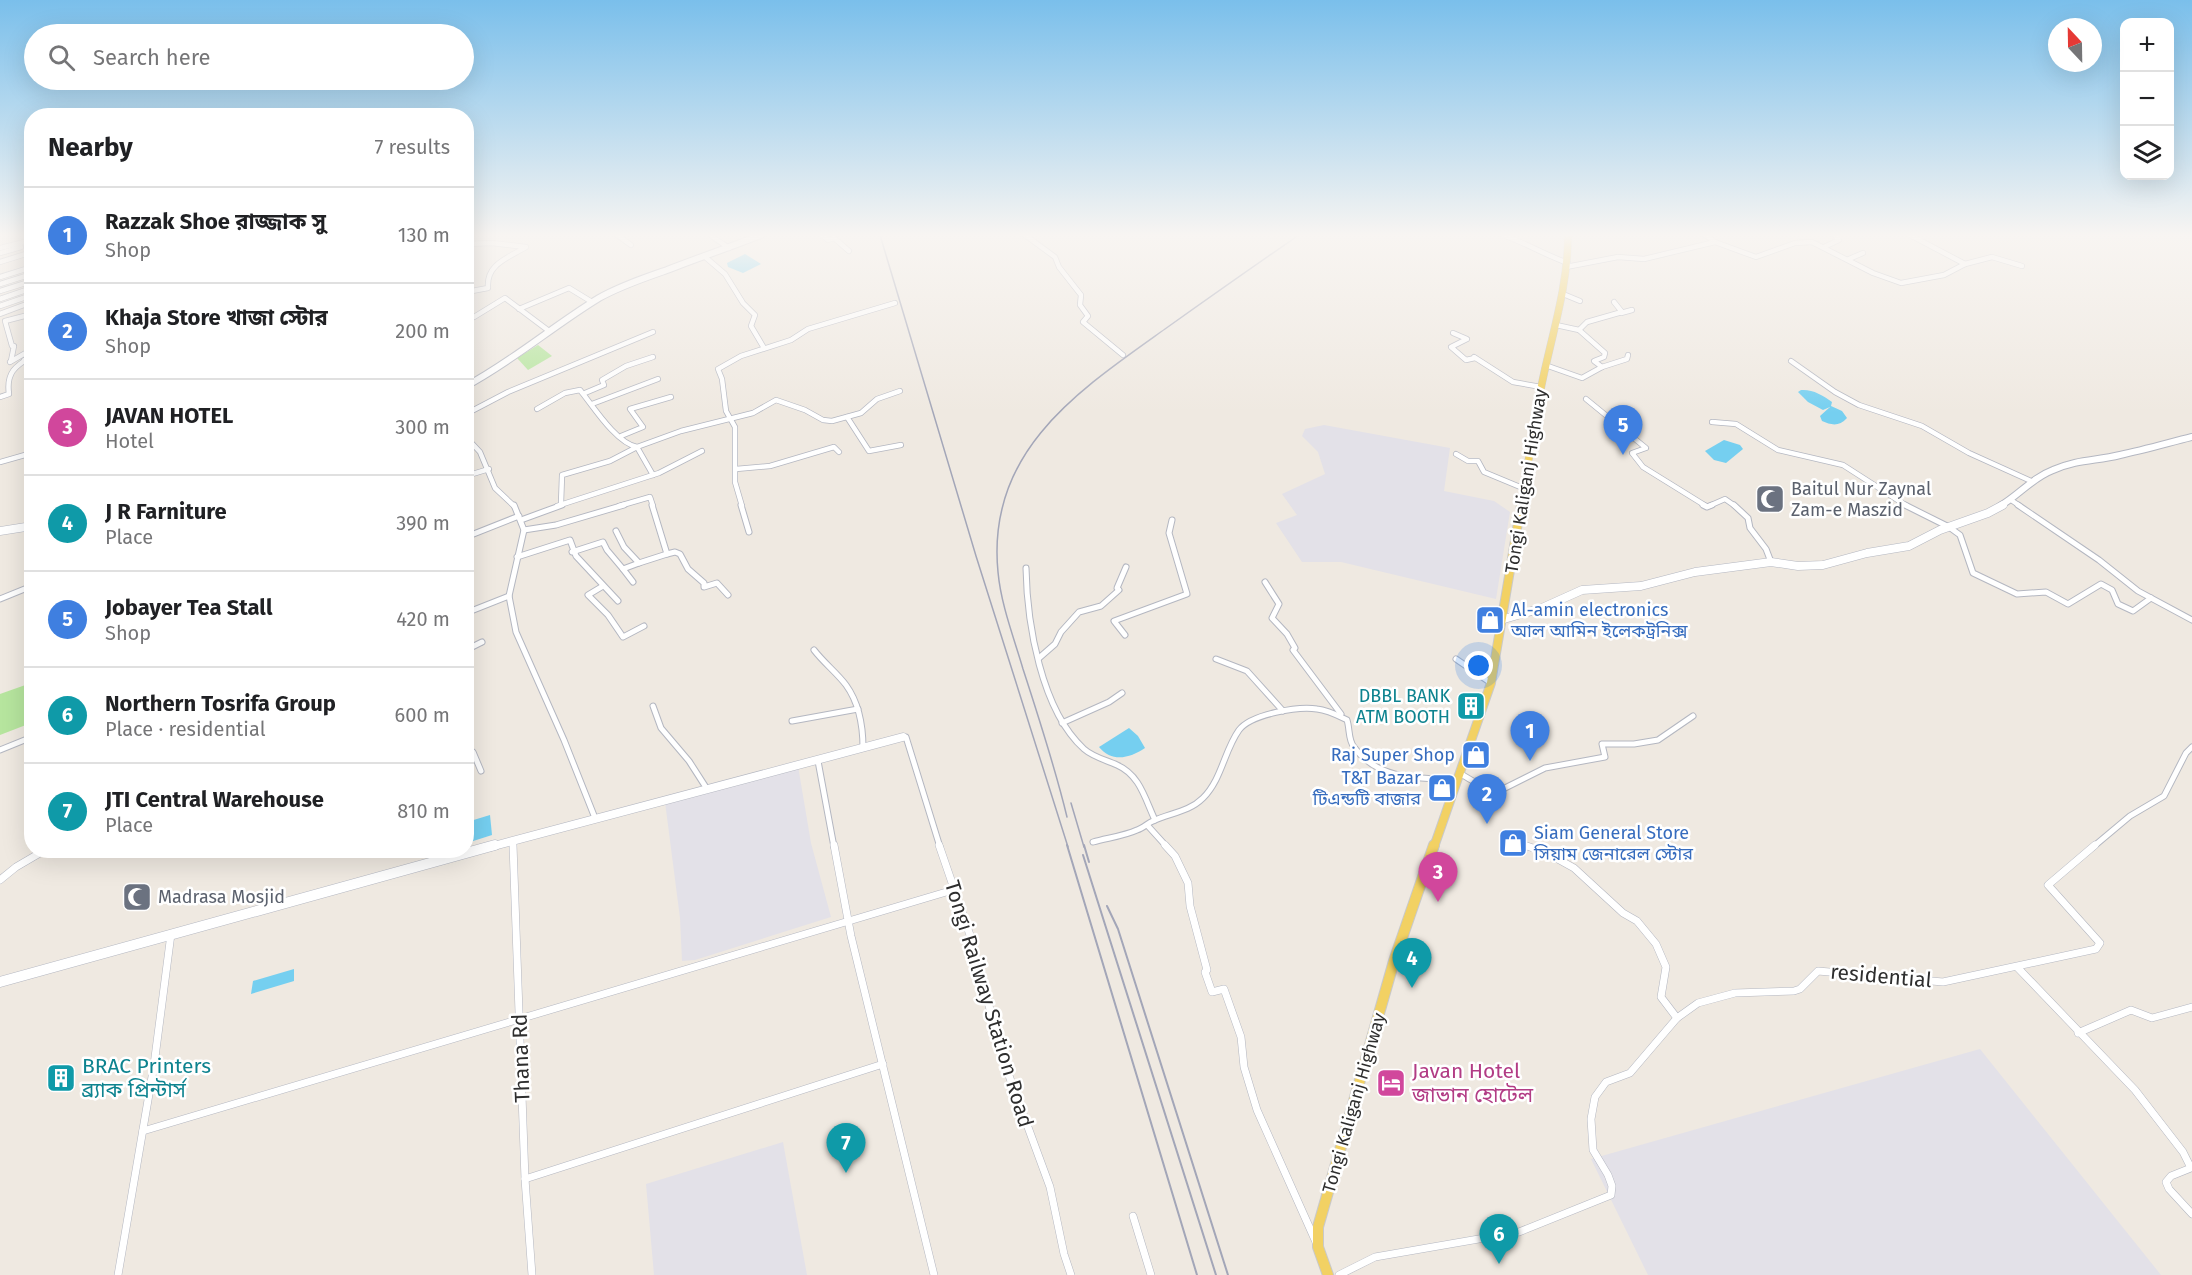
<!DOCTYPE html>
<meta charset="utf-8">
<style>
:root{--surface:#fff;--page:#f2f2f2;--text:#202124;--muted:#757577;--line:#e0e0e0;--accent:#2563eb}
body{margin:0;font-family:"Fira Sans","Noto Sans Bengali",sans-serif;background:var(--page);color:var(--text)}
.controls{position:absolute;right:18px;top:18px;display:grid;overflow:hidden;border-radius:12px;box-shadow:0 6px 24px #0002}
.controls button{width:54px;height:54px;display:grid;place-items:center;padding:0;border:0;border-bottom:2px solid var(--line);background:var(--surface);color:var(--text);font:30px sans-serif}
.compass{position:absolute;left:2048px;top:18px;width:54px;height:54px;border-radius:50%;background:var(--surface);box-shadow:0 6px 24px #0002;rotate:338deg}
.you{position:absolute;left:1479px;top:666px;width:21px;height:21px;margin:-15px;border:4px solid #fff;border-radius:50%;background:#1a73e8;box-shadow:0 0 0 9px #1a73e833}
.badge{display:grid;place-items:center;width:39px;height:39px;border-radius:50%;background:var(--accent);color:#fff;font-size:20px;font-weight:700}
.pin{position:absolute;translate:-50% -50px;filter:drop-shadow(0 2px 3px #0008)}
.pin::after{content:'';position:absolute;top:32px;width:21px;height:18px;background:inherit;clip-path:polygon(0 0,100% 0,50% 100%)}
.list{margin:0;padding:0;list-style:none}
h2{display:flex;justify-content:space-between;align-items:center;height:78px;margin:0;padding:0 24px;font-size:26px}
h2 small{font-size:20px;font-weight:400;color:var(--muted)}
.list li{display:grid;grid-template-columns:39px 1fr auto;gap:18px;align-items:center;box-sizing:border-box;height:96px;padding:0 24px;border-top:2px solid var(--line)}
.list b{display:block;font-size:22px;white-space:nowrap}
.list p{margin:0;font-size:20px;white-space:nowrap;color:var(--muted)}
.list em{font-size:20px;font-style:normal;color:var(--muted)}
.icon{flex:none;width:33px;height:33px;fill:none;stroke:currentColor;stroke-width:2;stroke-linecap:round;stroke-linejoin:round}
.map{position:relative;flex:none;width:2192px;height:1275px;overflow:hidden}
.search{position:absolute;background:var(--surface);box-shadow:0 6px 24px #0002;left:24px;top:24px;width:450px;height:66px;display:flex;align-items:center;gap:15px;box-sizing:border-box;padding:0 21px;border-radius:33px;color:var(--muted);font-size:22px}
.panel{position:absolute;background:var(--surface);box-shadow:0 6px 24px #0002;left:24px;top:108px;width:450px;height:750px;border-radius:24px}
.map>svg:first-child{display:block}
.industrial{fill:#e3e1e8}
.green{fill:#b6e59e}
.water{fill:#75cff0}
.lines{fill:none;stroke-linecap:round;stroke-linejoin:round}
.street-far2-casing{stroke:#b4b7c1;stroke-width:6}
.street-far1-casing{stroke:#b4b7c1;stroke-width:7}
.street-casing{stroke:#b4b7c1;stroke-width:8}
.secondary-far2-casing{stroke:#b4b7c1;stroke-width:8}
.secondary-far1-casing{stroke:#b4b7c1;stroke-width:9}
.secondary-casing{stroke:#b4b7c1;stroke-width:11}
.primary-far2-casing{stroke:#c9c9c9;stroke-width:8}
.primary-far1-casing{stroke:#c9c9c9;stroke-width:10}
.primary-casing{stroke:#c9c9c9;stroke-width:12}
.street-far2{stroke:#fff;stroke-width:4.5}
.street-far1{stroke:#fff;stroke-width:5}
.street{stroke:#fff;stroke-width:7}
.secondary-far2{stroke:#fff;stroke-width:6}
.secondary-far1{stroke:#fff;stroke-width:8}
.secondary{stroke:#fff;stroke-width:10}
.primary-far2{stroke:#f2d163;stroke-width:7}
.primary-far1{stroke:#f2d163;stroke-width:8}
.primary{stroke:#f2d163;stroke-width:10}
.rail-far1{stroke:#a3a6b8;stroke-width:1.5}
.rail{stroke:#a3a6b8;stroke-width:2}
.labels{text-anchor:middle;dominant-baseline:central;stroke-width:5;stroke-linejoin:round;paint-order:stroke}
.street-label{font-size:18px;fill:#2e2e2e;stroke:#fff}
.worship-label{font-size:18px;fill:#5b616d;stroke:#fff;text-anchor:start}
.shop-label{font-size:18px;fill:#366cbe;stroke:#fff;text-anchor:start}
.culture-label{font-size:18px;fill:#0d838f;stroke:#fff;text-anchor:end}
.near-street-label{font-size:21px;fill:#2e2e2e;stroke:#fff}
.near-culture-label{font-size:21px;fill:#0d838f;stroke:#fff;text-anchor:start}
.near-hotel-label{font-size:21px;fill:#b23c85;stroke:#fff;text-anchor:start}
</style>
<div class="map">
<svg width="2192" height="1275" viewBox="0 0 2192 1275">
<rect width="100%" height="100%" fill="#efe9e1"/>
<g class="industrial">
<polygon points="1324,425 1450,448 1444,491 1494,501 1510,512 1496,599 1341,562 1302,562 1276,523 1297,515 1282,494 1325,474 1318,452 1302,436 1305,429"/>
<polygon points="798,766 811,843 831,917 695,960 682,961 680,918 665,802"/>
<polygon points="1980,1049 2161,1275 1648,1275 1591,1159"/>
<polygon points="783,1142 807,1275 654,1275 646,1184"/>
</g>
<g class="green">
<polygon points="538,345 552,356 528,370 517,358"/>
<polygon points="31,683 31,723 0,735 0,694"/>
</g>
<g class="water">
<polygon points="745,254 761,264 743,273 728,267 727,263"/>
<path d="M1801,390C1812,389 1823,395 1832,402L1831,406L1842,411L1847,418C1839,427 1831,425 1822,421L1820,416L1830,407L1823,410L1808,402L1798,392Z"/>
<polygon points="1724,440 1740,445 1743,449 1726,463 1714,460 1705,451"/>
<path d="M1129,728L1138,736L1145,748C1130,758 1112,763 1099,747Z"/>
<polygon points="490,815 492,835 467,843 467,822"/>
<polygon points="294,969 294,981 251,994 253,981"/>
</g>
<g class="lines">
<g class="street-far2-casing">
<g id="street-far2">
<polyline points="617,235 631,245"/>
<polyline points="710,235 729,248"/>
<polyline points="822,235 828,240 834,238 849,251"/>
<polyline points="1025,235 1055,257 1059,267 1081,295 1080,305 1088,316 1083,322 1123,355"/>
<path d="M1503,235C1526,243 1545,255 1568,263"/>
<polyline points="1910,235 1965,264"/>
<polyline points="1715,242 1756,257 1795,243 1812,242 1873,273 1901,283 1944,275 1965,264 1992,257 2022,266"/>
<path d="M466,244L492,243L526,247C508,258 486,264 488,288L472,291L466,296"/>
<polyline points="1824,247 1839,240 1835,235"/>
<polyline points="0,248 32,240"/>
<polyline points="0,253 21,247"/>
<polyline points="704,256 725,274 743,303 755,315 751,326 764,348"/>
<polyline points="1849,259 1863,253"/>
<polyline points="0,262 32,252"/>
<polyline points="1566,267 1618,257 1644,259 1715,242 1705,235"/>
<polyline points="0,277 32,267"/>
<polyline points="0,284 32,274"/>
<polyline points="0,291 32,281"/>
<polyline points="1563,294 1580,301"/>
<polyline points="0,299 32,288"/>
<polyline points="0,306 32,295"/>
<polyline points="519,309 569,288 592,302"/>
<polyline points="1621,313 1632,310"/>
<polyline points="0,314 32,302"/>
<polyline points="474,317 505,298 549,331"/>
<polyline points="1556,325 1579,330 1605,353 1604,357 1594,361 1602,367"/>
<polyline points="1579,330 1587,322 1622,312 1614,302"/>
<polyline points="1453,333 1467,339 1451,347 1466,360 1475,358"/>
<polyline points="1474,357 1513,382 1541,387"/>
<polyline points="24,360 32,372"/>
<polyline points="11,361 14,346 12,346 5,321 32,314"/>
<polyline points="1791,361 1835,392 1859,405 1922,426 1969,453 2031,481"/>
<polyline points="10,362 29,351 32,341"/>
<polyline points="1548,366 1582,378 1602,367 1627,359 1628,355"/>
<polyline points="585,393 604,385 602,380 626,366 653,357"/>
<path d="M0,397L9,394C6,373 15,366 32,356"/>
<polyline points="1586,399 1646,448 1632,453 1643,467 1706,506"/>
<polyline points="592,404 658,379"/>
<path d="M537,409L565,393L580,390C593,406 616,443 637,447L610,461L562,475L561,504"/>
<polyline points="466,414 508,392 653,332"/>
<polyline points="847,417 869,451 901,445"/>
<polyline points="1712,422 1736,424 1778,450 1843,465 1907,506"/>
<polyline points="621,436 643,427 630,409 671,397"/>
<polyline points="466,437 480,452 495,488 514,506"/>
<polyline points="1456,454 1468,461 1478,461 1484,472 1525,489"/>
<polyline points="0,462 32,453"/>
<polyline points="736,469 770,466 834,447 839,452"/>
<polyline points="653,475 637,447 681,431 753,413 776,400 805,410 823,420 832,421 861,413 877,399 900,391"/>
<polyline points="466,476 489,469"/>
<polyline points="2011,500 2020,506"/>
<polyline points="557,506 659,473 702,451"/>
<polyline points="619,506 650,497 653,506"/>
<polyline points="742,506 735,482 735,427 726,411 722,379 718,369 741,356 791,340 808,329 895,303"/>
<polyline points="1709,506 1725,499 1735,506"/>
</g>
</g>
<g class="street-far1-casing">
<g id="street-far1">
<polyline points="514,505 524,530 509,596 516,632 564,740 595,818"/>
<polyline points="652,505 667,554 675,552 680,554 688,569 704,583 704,587 717,583 728,595"/>
<polyline points="741,505 749,532"/>
<polyline points="1703,505 1707,507 1712,505"/>
<polyline points="1734,505 1748,518 1750,528 1766,549 1771,562"/>
<polyline points="1905,505 1949,527 1960,535 1973,573 2017,594 2046,592 2068,604 2101,584 2112,590 2118,604 2133,611 2151,598"/>
<polyline points="2018,505 2099,560 2138,591 2192,620"/>
<polyline points="521,520 562,505"/>
<polyline points="524,530 556,525 624,505"/>
<polyline points="616,531 624,547 639,563 667,554"/>
<polyline points="466,537 519,516"/>
<polyline points="572,552 603,542 607,550 623,569 639,563"/>
<polyline points="517,557 570,540 576,556 618,601"/>
<path d="M1026,568C1027,623 1041,710 1084,749C1093,757 1106,760 1117,765C1140,775 1145,799 1155,820"/>
<polyline points="623,569 633,582"/>
<polyline points="1265,582 1279,604 1272,618 1287,634 1295,648 1293,650 1341,714"/>
<polyline points="603,586 588,595 608,615 623,637 644,626"/>
<polyline points="0,599 32,586"/>
<polyline points="466,613 509,596"/>
<polyline points="1125,635 1114,621 1187,594 1169,533 1172,520"/>
<polyline points="466,650 482,642"/>
<path d="M814,650C824,663 837,673 846,685C859,703 863,727 863,748"/>
<polyline points="1039,658 1055,644 1061,632 1079,612 1101,606 1119,590 1117,588 1126,567"/>
<polyline points="1216,659 1247,671 1283,711"/>
<polyline points="1456,659 1491,683"/>
<polyline points="653,706 661,728 689,761 707,789"/>
<polyline points="792,721 858,709"/>
<polyline points="1062,723 1109,702 1122,693"/>
<polyline points="903,737 906,737 940,847"/>
<polyline points="466,747 473,752 481,771"/>
<polyline points="0,750 32,737"/>
<polyline points="818,761 834,847"/>
<polyline points="1461,774 1488,790 1503,789 1545,768 1605,757 1602,744 1634,744 1658,740 1693,716"/>
<polyline points="1148,826 1167,847"/>
<polyline points="513,841 513,847"/>
<path d="M1093,842C1107,838 1124,836 1137,830C1143,828 1148,823 1153,821C1170,813 1189,812 1203,798C1222,779 1224,751 1239,730C1251,714 1299,706 1317,709C1328,710 1337,715 1347,720C1350,729 1348,740 1354,747C1378,781 1421,778 1458,780"/>
<polyline points="1523,845 1529,847"/>
<polyline points="2093,847 2130,816 2164,796 2186,753 2192,747"/>
</g>
</g>
<g class="street-casing">
<g id="street">
<polyline points="513,845 525,1179 532,1275"/>
<polyline points="834,845 851,936 934,1275"/>
<polyline points="939,845 971,938 1004,1062 1050,1187 1064,1254 1071,1275"/>
<polyline points="1165,845 1175,856 1188,883 1190,906 1207,970 1205,972 1212,992 1224,989 1241,1037 1244,1067 1257,1110 1316,1242"/>
<polyline points="1524,845 1545,852 1574,868 1623,913 1637,921 1656,944 1666,967 1661,997 1677,1018"/>
<polyline points="0,880 16,867 45,850"/>
<polyline points="2017,967 2135,1090 2183,1152 2191,1168 2171,1176 2166,1182 2169,1189 2192,1214"/>
<polyline points="2078,1033 2131,1010 2152,1018 2192,1007"/>
<polyline points="143,1131 953,890"/>
<polyline points="525,1179 883,1064"/>
<polyline points="1133,1216 1151,1275"/>
<polyline points="118,1275 154,1065 171,934"/>
<polyline points="1339,1275 1375,1257 1519,1232 1611,1195 1612,1186 1608,1175 1593,1150 1591,1119 1595,1097 1606,1082 1630,1073 1677,1018 1698,1003 1735,993 1794,991 1800,989 1818,971 1943,982 2096,949 2100,943 2048,885 2095,845"/>
</g>
</g>
<g class="secondary-far2-casing">
<g id="secondary-far2">
<path d="M466,386C513,361 553,326 599,298C620,286 644,278 667,270C698,258 730,247 761,235"/>
<path d="M2000,506C2019,495 2032,478 2053,470C2078,459 2096,461 2120,455C2144,450 2168,443 2192,437"/>
</g>
</g>
<g class="secondary-far1-casing">
<g id="secondary-far1">
<polyline points="0,531 32,526"/>
<polyline points="1504,619 1542,608 1582,590 1641,586 1695,572 1771,562 1798,566 1823,565 1867,553 1909,546 1940,530 1988,513 2003,505"/>
<polyline points="490,847 903,737"/>
</g>
</g>
<g class="secondary-casing">
<polyline id="secondary" points="0,982 495,845"/>
</g>
<g class="primary-far2-casing">
<path id="primary-far2" d="M1521,506C1528,467 1533,427 1541,388C1551,337 1568,288 1568,235"/>
</g>
<g class="primary-far1-casing">
<polyline id="primary-far1" points="1434,847 1491,683 1521,505"/>
</g>
<g class="primary-casing">
<polyline id="primary" points="1328,1275 1318,1247 1318,1227 1394,961 1434,845"/>
</g>
<use href="#street-far2" class="street-far2"/>
<use href="#street-far1" class="street-far1"/>
<use href="#street" class="street"/>
<use href="#secondary-far2" class="secondary-far2"/>
<use href="#secondary-far1" class="secondary-far1"/>
<use href="#secondary" class="secondary"/>
<use href="#primary-far2" class="primary-far2"/>
<use href="#primary-far1" class="primary-far1"/>
<use href="#primary" class="primary"/>
<g class="rail-far1">
<polyline points="880,235 976,556 1068,847"/>
<polyline points="1071,803 1084,847"/>
<path d="M1067,817C1055,767 1039,718 1023,669C1014,638 1001,605 998,572C986,451 1078,391 1165,329C1210,297 1254,266 1299,235"/>
</g>
<g class="rail">
<polyline points="1067,845 1197,1275"/>
<polyline points="1084,845 1089,862"/>
<polyline points="1083,855 1216,1275"/>
<polyline points="1107,906 1118,929 1228,1275"/>
</g>
</g>
<linearGradient id="sky" x2="0" y2="1"><stop stop-color="#7abfeb"/><stop offset="0.57" stop-color="#f8f5f2"/><stop offset="1" stop-color="#f8f5f2" stop-opacity="0"/></linearGradient>
<rect width="2192" height="413" fill="url(#sky)"/>
<defs>
<g id="mosque-square" transform="scale(1.5)"><rect x="-9" y="-9" width="18" height="18" rx="4" fill="#6b7280" stroke="#fff"/><path d="M3.5-4.9A6 6 0 1 0 3.5 4.9A5 5 0 1 1 3.5-4.9Z" fill="#fff"/></g>
<g id="shop-square" transform="scale(1.5)"><rect x="-9" y="-9" width="18" height="18" rx="4" fill="#3f7fe0" stroke="#fff"/><path d="M-5-2.5h2.3a2.7 3.5 0 0 1 5.4 0H5L5.5 6h-11ZM-1.5-2.5h3a1.5 2.3 0 0 0-3 0Z" fill="#fff"/></g>
<g id="building-square" transform="scale(1.5)"><rect x="-9" y="-9" width="18" height="18" rx="4" fill="#0f9aa8" stroke="#fff"/><path d="M-4-6H4V6H1V3H-1V6H-4ZM-2.5-4.3h1.7v1.8h-1.7ZM.8-4.3h1.7v1.8H.8ZM-2.5-1h1.7V.8h-1.7ZM.8-1h1.7V.8H.8Z" fill="#fff"/></g>
<g id="hotel-square" transform="scale(1.5)"><rect x="-9" y="-9" width="18" height="18" rx="4" fill="#d1479c" stroke="#fff"/><path d="M-6-4.5h1.5V1H6V5H4.5V3h-9V5H-6ZM-4 0a1.8 1.8 0 1 1 3.6 0ZM.5 0V-2.5h3Q6-2.5 6 0Z" fill="#fff"/></g>
</defs>
<g fill-rule="evenodd">
<use href="#mosque-square" x="1770" y="499"/>
<use href="#shop-square" x="1490" y="620"/>
<use href="#building-square" x="1471" y="706"/>
<use href="#shop-square" x="1476" y="755"/>
<use href="#shop-square" x="1442" y="788"/>
<use href="#shop-square" x="1513" y="843"/>
<use href="#mosque-square" x="137" y="897"/>
<use href="#building-square" x="61" y="1078"/>
<use href="#hotel-square" x="1391" y="1083"/>
</g>
<g class="labels">
<g class="street-label">
<text transform="translate(1526 481) rotate(-81)">Tongi Kaliganj Highway</text>
<text transform="translate(1354 1103) rotate(-74)">Tongi Kaliganj Highway</text>
</g>
<g class="worship-label">
<text x="1791" y="489">Baitul Nur Zaynal<tspan x="1791" dy="21">Zam-e Maszid</tspan></text>
<text x="158" y="897">Madrasa Mosjid</text>
</g>
<g class="shop-label">
<text x="1511" y="610">Al-amin electronics<tspan x="1511" dy="21">আল আমিন ইলেকট্রনিক্স</tspan></text>
<text x="1455" y="755" text-anchor="end">Raj Super Shop</text>
<text x="1421" y="778" text-anchor="end">T&amp;T Bazar<tspan x="1421" dy="21">টিএন্ডটি বাজার</tspan></text>
<text x="1534" y="833">Siam General Store<tspan x="1534" dy="21">সিয়াম জেনারেল স্টোর</tspan></text>
</g>
<g class="culture-label">
<text x="1450" y="696">DBBL BANK<tspan x="1450" dy="21">ATM BOOTH</tspan></text>
</g>
<g class="near-street-label">
<text transform="translate(1881 976) rotate(5)">residential</text>
<text transform="translate(989 1004) rotate(73)">Tongi Railway Station Road</text>
<text transform="translate(521 1058) rotate(-92)">Thana Rd</text>
</g>
<g class="near-culture-label">
<text x="82" y="1066">BRAC Printers<tspan x="82" dy="24">ব্র্যাক প্রিন্টার্স</tspan></text>
</g>
<g class="near-hotel-label">
<text x="1412" y="1071">Javan Hotel<tspan x="1412" dy="24">জাভান হোটেল</tspan></text>
</g>
</g>
</svg>
<div class="controls">
<button>+</button>
<button>−</button>
<button><svg class="icon" aria-label="layers" viewBox="0 0 24 24"><path d="M12 4l9 5-9 5-9-5zM3 14l9 5 9-5"/></svg></button>
</div>
<svg class="compass" viewBox="-18 -18 36 36"><path d="M0-13l5 13h-10z" fill="#e53935"/><path d="M0 13l5-13h-10z" fill="#757577"/></svg>
<div class="you"></div>
<div class="pin badge" style="left:1530px;top:761px;background:#3f7fe0">1</div>
<div class="pin badge" style="left:1487px;top:824px;background:#3f7fe0">2</div>
<div class="pin badge" style="left:1438px;top:902px;background:#d1479c">3</div>
<div class="pin badge" style="left:1412px;top:988px;background:#0f9aa8">4</div>
<div class="pin badge" style="left:1623px;top:455px;background:#3f7fe0">5</div>
<div class="pin badge" style="left:1499px;top:1264px;background:#0f9aa8">6</div>
<div class="pin badge" style="left:846px;top:1173px;background:#0f9aa8">7</div>
<div class="search"><svg class="icon" aria-label="search" viewBox="0 0 24 24"><circle cx="10" cy="10" r="6"/><path d="M15 15l6 6"/></svg>Search here</div>
<section class="panel">
<h2>Nearby<small>7 results</small></h2>
<ul class="list">
<li><span class="badge" style="background:#3f7fe0">1</span><div><b>Razzak Shoe রাজ্জাক সু</b><p>Shop</p></div><em>130 m</em></li>
<li><span class="badge" style="background:#3f7fe0">2</span><div><b>Khaja Store খাজা স্টোর</b><p>Shop</p></div><em>200 m</em></li>
<li><span class="badge" style="background:#d1479c">3</span><div><b>JAVAN HOTEL</b><p>Hotel</p></div><em>300 m</em></li>
<li><span class="badge" style="background:#0f9aa8">4</span><div><b>J R Farniture</b><p>Place</p></div><em>390 m</em></li>
<li><span class="badge" style="background:#3f7fe0">5</span><div><b>Jobayer Tea Stall</b><p>Shop</p></div><em>420 m</em></li>
<li><span class="badge" style="background:#0f9aa8">6</span><div><b>Northern Tosrifa Group</b><p>Place · residential</p></div><em>600 m</em></li>
<li><span class="badge" style="background:#0f9aa8">7</span><div><b>JTI Central Warehouse</b><p>Place</p></div><em>810 m</em></li>
</ul>
</section>
</div>
